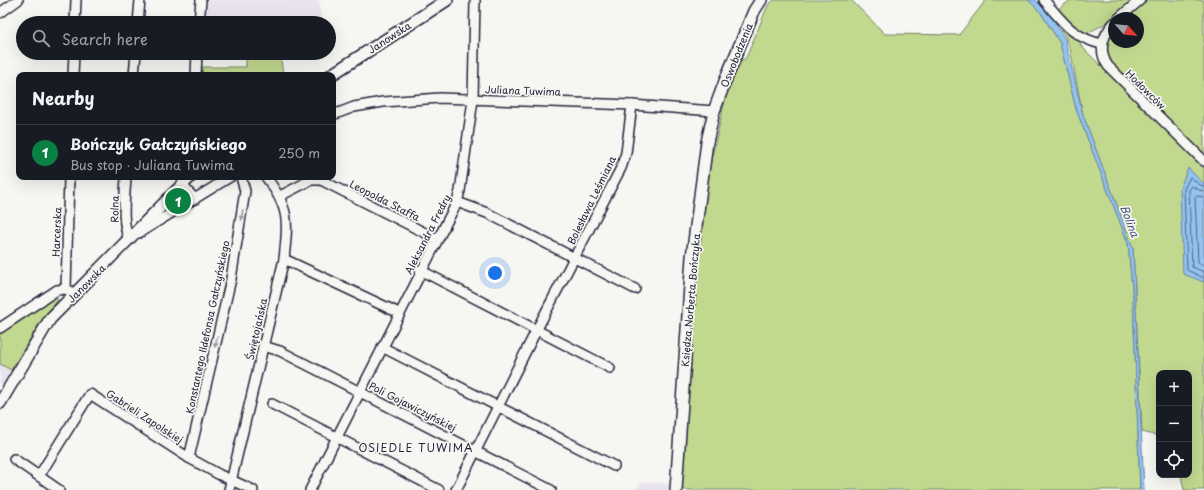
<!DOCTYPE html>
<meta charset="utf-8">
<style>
:root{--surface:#171b24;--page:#20242c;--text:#f1f3f6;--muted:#9ea1a6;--line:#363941;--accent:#0b8043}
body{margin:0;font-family:"Playpen Sans",sans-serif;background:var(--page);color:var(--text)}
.controls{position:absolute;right:12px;bottom:12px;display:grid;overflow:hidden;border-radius:8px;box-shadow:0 4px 16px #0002}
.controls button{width:36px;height:36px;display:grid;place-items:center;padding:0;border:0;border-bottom:1px solid var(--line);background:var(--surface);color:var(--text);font:20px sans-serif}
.compass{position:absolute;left:1108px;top:12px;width:36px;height:36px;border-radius:50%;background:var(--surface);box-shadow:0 4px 16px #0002;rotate:117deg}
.you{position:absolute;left:495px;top:273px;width:14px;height:14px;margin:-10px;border:3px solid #fff;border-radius:50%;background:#1a73e8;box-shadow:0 0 0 6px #1a73e833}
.badge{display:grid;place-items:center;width:26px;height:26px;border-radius:50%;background:var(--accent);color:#fff;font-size:13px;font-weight:700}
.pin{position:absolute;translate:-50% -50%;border:2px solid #fff;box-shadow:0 1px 4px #0006}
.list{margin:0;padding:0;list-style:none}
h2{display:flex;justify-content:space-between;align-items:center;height:52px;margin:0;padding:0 16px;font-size:17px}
h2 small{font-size:13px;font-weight:400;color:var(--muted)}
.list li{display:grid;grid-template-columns:26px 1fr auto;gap:12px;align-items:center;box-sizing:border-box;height:56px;padding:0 16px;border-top:1px solid var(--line)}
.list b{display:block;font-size:15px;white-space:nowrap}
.list p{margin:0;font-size:13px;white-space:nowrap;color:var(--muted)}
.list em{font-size:13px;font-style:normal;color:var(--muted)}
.icon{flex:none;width:22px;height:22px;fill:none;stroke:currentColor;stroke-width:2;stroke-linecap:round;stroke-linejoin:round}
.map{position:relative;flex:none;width:1204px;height:490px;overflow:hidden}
.search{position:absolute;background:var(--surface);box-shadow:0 4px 16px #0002;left:16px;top:16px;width:320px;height:44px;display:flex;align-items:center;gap:10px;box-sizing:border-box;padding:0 14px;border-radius:22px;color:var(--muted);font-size:15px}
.panel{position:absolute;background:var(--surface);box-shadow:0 4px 16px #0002;left:16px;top:72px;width:320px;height:108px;border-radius:8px}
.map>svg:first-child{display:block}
.built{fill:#e9e3ef}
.green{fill:#c1d98f;stroke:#727e65}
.water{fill:#93c3ef;stroke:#6683a7}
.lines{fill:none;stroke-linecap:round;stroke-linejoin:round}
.shore{stroke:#4f6283;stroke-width:1}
.minor-casing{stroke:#22223b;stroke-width:12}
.tertiary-casing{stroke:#22223b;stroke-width:14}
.minor{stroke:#f6f6f2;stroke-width:9}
.tertiary{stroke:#f6f6f2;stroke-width:11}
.oneway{fill:#9797a0}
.labels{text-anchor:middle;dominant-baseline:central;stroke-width:3.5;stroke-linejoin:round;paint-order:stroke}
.street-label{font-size:10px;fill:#22223b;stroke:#f6f6f2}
.water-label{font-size:11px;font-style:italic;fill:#445271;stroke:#f6f6f2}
.neighbourhood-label{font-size:11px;letter-spacing:1px;fill:#22223b;stroke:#f6f6f2}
</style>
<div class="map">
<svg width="1204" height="490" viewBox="0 0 1204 490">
<rect width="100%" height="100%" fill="#f6f6f2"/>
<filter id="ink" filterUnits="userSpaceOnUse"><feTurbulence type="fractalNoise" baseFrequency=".025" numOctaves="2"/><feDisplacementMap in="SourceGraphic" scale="8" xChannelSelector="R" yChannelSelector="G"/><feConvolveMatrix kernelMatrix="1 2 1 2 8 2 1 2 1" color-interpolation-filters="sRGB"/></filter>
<g filter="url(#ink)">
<g class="built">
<polygon points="204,0 319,0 322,23 203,23"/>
<polygon points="0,364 11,370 0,390"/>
<polygon points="643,482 672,484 672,490 634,490"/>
</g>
<g class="green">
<polygon points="774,0 851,0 885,34 959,35 986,0 1028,0 1041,13 1060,43 1076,109 1128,243 1133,298 1140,490 681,490 701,227 708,173 727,92 742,60 746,58 768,5"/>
<polygon points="1071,0 1132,0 1105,24 1085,34 1080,45 1204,168 1204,490 1184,490 1181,475 1189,475 1189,373 1159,373 1159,436 1142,432 1133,248 1083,115 1070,49 1065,36 1051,14"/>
<path d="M1147,0H1204V155L1108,60C1105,47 1108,40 1114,28V42H1138V18H1124Z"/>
<polygon points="246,53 280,53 283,75 202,75 202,67 246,67"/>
<polygon points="51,298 57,298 58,300 41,321 11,370 0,364 0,333"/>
</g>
<g class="water">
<polygon points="1028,0 1036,0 1053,19 1065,40 1083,115 1133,248 1144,490 1140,490 1133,298 1128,243 1076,109 1060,43 1041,13"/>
<polygon points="1188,168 1204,184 1204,282 1183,274 1180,188"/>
</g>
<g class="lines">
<g class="shore">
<polyline points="1204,186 1200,185 1190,177 1184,189 1187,270 1204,278"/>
<polyline points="1204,191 1199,190 1192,186 1189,190 1192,267 1204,272"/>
<polyline points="1204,197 1197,196 1195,198 1198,262 1204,266"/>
</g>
<g class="minor-casing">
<g id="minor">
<path d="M1044,0C1062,21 1073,38 1102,44"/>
<polyline points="0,13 18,0"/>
<polyline points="1119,18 1140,0"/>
<polyline points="75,23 76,0"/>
<polyline points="138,23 140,0"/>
<polyline points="199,23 201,0"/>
<path d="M1114,23C1102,36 1098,51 1108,66L1204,161"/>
<polyline points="73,75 74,53"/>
<polyline points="134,75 136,53"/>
<polyline points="196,75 197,53"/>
<polyline points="333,115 354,107 383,102 440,98 632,105 714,111"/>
<path d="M126,177C125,198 121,220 129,240"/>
<polyline points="182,185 195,199"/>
<polyline points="280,196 311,180 321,180 437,239"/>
<polyline points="457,202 487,213 635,289"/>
<polyline points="139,233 230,177"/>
<polyline points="284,259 399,313"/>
<polyline points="420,270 610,368"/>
<polyline points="66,289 69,177"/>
<polyline points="0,328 57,290 66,289 70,291"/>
<polyline points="263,346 280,351 551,490"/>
<polyline points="382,347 614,466"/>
<polyline points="272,404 439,490"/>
<polyline points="189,458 231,279 245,191 241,177"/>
<polyline points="14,459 59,490"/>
<polyline points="39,476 90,394 189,458 220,475 253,490"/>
<path d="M229,490L284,259C288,220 290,209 266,177"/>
<polyline points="310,490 457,202 460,191 473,100 475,0"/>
<polyline points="456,490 536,331 621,168 626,153 632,105"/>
</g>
</g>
<g class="tertiary-casing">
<g id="tertiary">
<polyline points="331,75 447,0"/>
<polyline points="0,403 50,319 190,177"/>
<polyline points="676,490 692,257 707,142 714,111 727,76 754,11 761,0"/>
</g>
</g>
<use href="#minor" class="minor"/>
<use href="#tertiary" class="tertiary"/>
</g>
<defs><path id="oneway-solid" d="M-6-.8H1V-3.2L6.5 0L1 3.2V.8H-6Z"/></defs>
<g class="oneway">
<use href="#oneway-solid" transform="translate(242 215) rotate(99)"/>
<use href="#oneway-solid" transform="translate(216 342) rotate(103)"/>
</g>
</g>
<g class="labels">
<g class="street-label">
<text transform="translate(389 37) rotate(-33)">Janowska</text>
<text transform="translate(736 55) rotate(-68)">Oswobodzenia</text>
<text transform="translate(1146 89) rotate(45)">Hodowców</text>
<text transform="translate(523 90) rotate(2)">Juliana Tuwima</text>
<text transform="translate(385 200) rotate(27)">Leopolda Staffa</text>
<text transform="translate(591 200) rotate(-64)">Bolesława Leśmiana</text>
<text transform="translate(114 209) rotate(-89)">Rolna</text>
<text transform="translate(56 232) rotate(-88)">Harcerska</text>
<text transform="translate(427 234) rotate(-63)">Aleksandra Fredry</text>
<text transform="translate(86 283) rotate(-45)">Janowska</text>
<text transform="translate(690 300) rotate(-85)">Księdza Norberta Bończyka</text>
<text transform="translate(207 327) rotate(-78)">Konstantego Ildefonsa Gałczyńskiego</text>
<text transform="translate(256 329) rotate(-77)">Świętojańska</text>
<text transform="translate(413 406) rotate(27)">Poli Gojawiczyńskiej</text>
<text transform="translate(145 416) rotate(33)">Gabrieli Zapolskiej</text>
</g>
<g class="water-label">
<text transform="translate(1130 221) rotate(69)">Bolina</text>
</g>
<g class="neighbourhood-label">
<text x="416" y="447">OSIEDLE TUWIMA</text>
</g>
</g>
</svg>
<div class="controls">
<button>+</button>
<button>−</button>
<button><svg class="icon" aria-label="locate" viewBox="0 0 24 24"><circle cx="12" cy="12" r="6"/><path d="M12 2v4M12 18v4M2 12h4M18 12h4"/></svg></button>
</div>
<svg class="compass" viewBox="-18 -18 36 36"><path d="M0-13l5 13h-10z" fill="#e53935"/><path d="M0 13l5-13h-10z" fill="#9ea1a6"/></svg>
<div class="you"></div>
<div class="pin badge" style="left:178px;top:201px">1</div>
<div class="search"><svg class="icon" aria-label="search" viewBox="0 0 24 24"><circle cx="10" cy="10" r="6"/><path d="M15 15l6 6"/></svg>Search here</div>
<section class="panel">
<h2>Nearby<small></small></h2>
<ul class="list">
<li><span class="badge">1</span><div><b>Bończyk Gałczyńskiego</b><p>Bus stop · Juliana Tuwima</p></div><em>250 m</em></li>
</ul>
</section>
</div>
